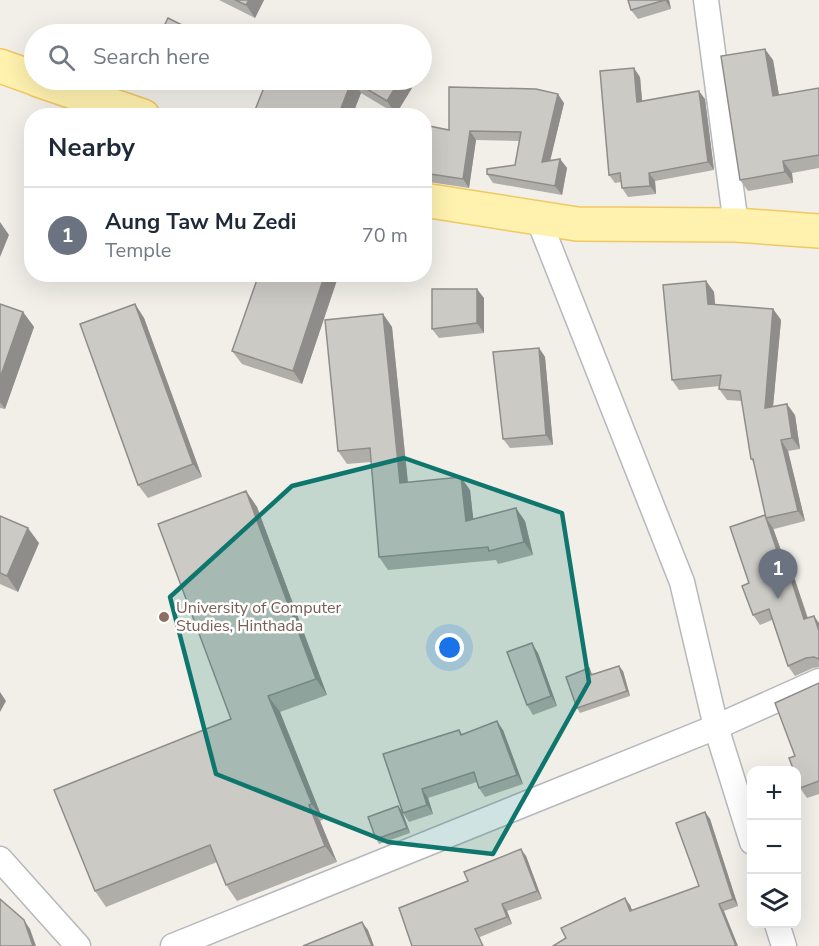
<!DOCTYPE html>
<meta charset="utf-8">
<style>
:root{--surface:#fff;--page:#f2f2f3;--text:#1f2937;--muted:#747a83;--line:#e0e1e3;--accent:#0b8043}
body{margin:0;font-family:"Nunito Sans",sans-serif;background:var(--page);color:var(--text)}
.controls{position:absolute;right:18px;bottom:18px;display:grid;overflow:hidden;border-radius:12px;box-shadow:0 6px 24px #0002}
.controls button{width:54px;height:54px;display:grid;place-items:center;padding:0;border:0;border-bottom:2px solid var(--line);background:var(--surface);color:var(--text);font:30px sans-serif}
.you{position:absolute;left:450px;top:648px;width:21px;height:21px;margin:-15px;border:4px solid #fff;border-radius:50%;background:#1a73e8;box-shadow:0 0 0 9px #1a73e833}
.badge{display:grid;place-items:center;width:39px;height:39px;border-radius:50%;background:var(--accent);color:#fff;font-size:20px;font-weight:700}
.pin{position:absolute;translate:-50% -50px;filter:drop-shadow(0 2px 3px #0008)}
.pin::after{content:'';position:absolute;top:32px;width:21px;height:18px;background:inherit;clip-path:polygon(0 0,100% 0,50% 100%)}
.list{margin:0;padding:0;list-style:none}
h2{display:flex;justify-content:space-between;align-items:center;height:78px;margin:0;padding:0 24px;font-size:26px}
h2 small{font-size:20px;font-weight:400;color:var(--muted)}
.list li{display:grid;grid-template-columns:39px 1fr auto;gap:18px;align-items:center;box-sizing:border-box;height:96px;padding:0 24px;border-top:2px solid var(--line)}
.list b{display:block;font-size:22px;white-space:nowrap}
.list p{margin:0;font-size:20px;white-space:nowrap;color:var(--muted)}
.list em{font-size:20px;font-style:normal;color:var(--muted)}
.icon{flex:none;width:33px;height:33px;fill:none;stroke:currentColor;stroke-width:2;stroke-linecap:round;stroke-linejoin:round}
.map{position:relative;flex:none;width:819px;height:946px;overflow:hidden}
.search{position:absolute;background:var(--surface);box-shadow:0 6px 24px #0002;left:24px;top:24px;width:408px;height:66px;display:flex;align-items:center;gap:15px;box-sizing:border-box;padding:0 21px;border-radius:33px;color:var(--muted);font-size:22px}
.panel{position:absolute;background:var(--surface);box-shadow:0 6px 24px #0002;left:24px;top:108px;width:408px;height:174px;border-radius:24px}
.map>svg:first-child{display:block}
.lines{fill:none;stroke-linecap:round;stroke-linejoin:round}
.street-casing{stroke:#b5b8bc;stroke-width:27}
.primary-casing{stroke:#f2c960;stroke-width:36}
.street{stroke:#fff;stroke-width:24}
.primary{stroke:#fff2af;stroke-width:33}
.wall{fill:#afaea9}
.shaded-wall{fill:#8f8d8a}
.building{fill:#cccac5;stroke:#8f8d8a;stroke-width:1.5}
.marked{fill:#0f766e;fill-opacity:0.2;stroke:#0f766e;stroke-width:4.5;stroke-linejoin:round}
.education-dot{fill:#8d6e63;stroke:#fff;stroke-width:2}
.labels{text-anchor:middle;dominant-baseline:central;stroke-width:5;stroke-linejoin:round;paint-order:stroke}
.education-label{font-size:16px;fill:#785e54;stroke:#fff;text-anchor:start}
</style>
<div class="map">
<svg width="819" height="946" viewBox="0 0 819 946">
<rect width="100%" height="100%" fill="#f1efe8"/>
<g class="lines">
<g class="street-casing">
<g id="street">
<polyline points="706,0 736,225"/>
<polyline points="538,218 682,582 716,727 752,842"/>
<polyline points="0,859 78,946"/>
<polyline points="777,924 784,946"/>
<polyline points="173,946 716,727 819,681"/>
</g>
</g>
<g class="primary-casing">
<g id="primary">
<polyline points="0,66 34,78"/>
<polyline points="38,80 143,116"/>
<polyline points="424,200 577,224 736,225 819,231"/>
</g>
</g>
<use href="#street" class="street"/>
<use href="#primary" class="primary"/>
</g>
<g class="wall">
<polygon points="219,0 264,0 255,18"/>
<polygon points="628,0 669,0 671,9 638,19 631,10"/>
<polygon points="773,60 779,95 819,88 819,168 792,173 793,183 748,191 740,180"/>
<polygon points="640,77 642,101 705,99 714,170 655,181 656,194 628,197 622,188 621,182 615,183 609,175"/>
<polygon points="174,80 191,80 187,87"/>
<polygon points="267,80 406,80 412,88 396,114 361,93 352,116 259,116 255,110"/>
<polygon points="564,103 550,160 560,159 567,168 562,195 493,183 487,174 515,165 520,141 476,140 469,188 429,182 427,180 424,179 424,125 449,130"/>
<polygon points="259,274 339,274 302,384 242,364 232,351"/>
<polygon points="706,281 714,292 715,305 773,309 781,320 773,406 795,415 800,449 788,451 805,521 774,529 773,528 788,570 795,580 808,618 819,623 819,667 813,668 795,676 788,666 772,620 760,625 753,615 749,583 766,516 754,463 751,459 742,401 727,400 719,389 720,386 679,390 672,380"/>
<polygon points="484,298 484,333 439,338 432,329"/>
<polygon points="0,304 23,312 34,327 5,409 0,408"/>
<polygon points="135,304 144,318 202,477 148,498 138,485"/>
<polygon points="383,314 392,327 408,482 470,490 473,519 525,521 533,555 498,564 496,560 388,570 379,557 371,462 347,464 338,451"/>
<polygon points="539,348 545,357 553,445 510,448 503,439"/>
<polygon points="246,491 257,507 327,695 280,712 323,820 320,821 337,862 237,901 226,885 217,862 106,907 95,891 231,719"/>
<polygon points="0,516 39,543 18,592 0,584"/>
<polygon points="538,653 557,706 533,715 527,705"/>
<polygon points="589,668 593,675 623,671 630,696 580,713 577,708"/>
<polygon points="819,683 819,794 807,798 800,788 795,756"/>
<polygon points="459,730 462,734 503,730 523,784 485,797 479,788 477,782 428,798 433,814 409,822 403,813"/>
<polygon points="402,811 410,833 379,844 376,839"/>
<polygon points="705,812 710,819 738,906 724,911 553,946 630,905 632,910 699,886"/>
<polygon points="526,856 542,899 507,911 512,924 480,937 412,946 468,881"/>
</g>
<g class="shaded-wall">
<polygon points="249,0 264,0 255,18 246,5"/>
<polygon points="665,0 669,0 671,9"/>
<polygon points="765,49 773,60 781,107 773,96"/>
<polygon points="634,68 640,77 643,111 637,102"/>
<polygon points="182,80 191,80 187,87"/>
<polygon points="352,80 361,93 352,116 338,116"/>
<polygon points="400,80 406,80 412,88 396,114 387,101"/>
<polygon points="699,91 705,99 714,170 708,162"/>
<polygon points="558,94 564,103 548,170 542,162"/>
<polygon points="470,131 476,140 469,188 463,179"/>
<polygon points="560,159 567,168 562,195 555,186"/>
<polygon points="783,161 792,173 793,183 785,172"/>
<polygon points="649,173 655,181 656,194 650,186"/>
<polygon points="0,222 9,235 0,257"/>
<polygon points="325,274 339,274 302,384 293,371"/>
<polygon points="706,281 714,292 716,315 708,304"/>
<polygon points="477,289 484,298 484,333 477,323"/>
<polygon points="135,304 144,318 202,477 193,464"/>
<polygon points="773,309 781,320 772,418 765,408"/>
<polygon points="23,312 34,327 5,409 0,402 0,378"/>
<polygon points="383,314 392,327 409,495 400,483"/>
<polygon points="539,348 545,357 553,445 546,435"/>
<polygon points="787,404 795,415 800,449 792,438"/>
<polygon points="781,440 788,451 805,521 798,511"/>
<polygon points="461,477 470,490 475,534 466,521"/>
<polygon points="246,491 257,507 327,695 316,679"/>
<polygon points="516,508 525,521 533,555 524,542"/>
<polygon points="766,518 773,528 788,570 795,580 811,629 804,619 784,571"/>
<polygon points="28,528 39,543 18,592 7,576"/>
<polygon points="814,616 819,623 819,631"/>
<polygon points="532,643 538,653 557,706 551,696"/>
<polygon points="619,666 623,671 630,696 627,691"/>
<polygon points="0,692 6,701 0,712"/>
<polygon points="268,696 280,712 323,820 312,804"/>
<polygon points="497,721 503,730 523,784 517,775"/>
<polygon points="422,789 428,798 433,814 427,805"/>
<polygon points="309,805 320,821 337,862 325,846"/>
<polygon points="398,806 402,811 410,833 407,828"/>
<polygon points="705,812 710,819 738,906 733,899"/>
<polygon points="521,849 526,856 542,899 537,891"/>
<polygon points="625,898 630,905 635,918 630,911"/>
<polygon points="502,904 507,911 512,924 507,917"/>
<polygon points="719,904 724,911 738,946 736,946"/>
<polygon points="24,920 30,929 36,946 33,946"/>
<polygon points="362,922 368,930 374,946 372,946"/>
</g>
<g class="building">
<polygon points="235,0 249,0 246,5"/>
<polygon points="628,0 665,0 631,10"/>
<polygon points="168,18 200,34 160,34"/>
<polygon points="288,27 307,34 285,34"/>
<polygon points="765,49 773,96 819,88 819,155 783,161 785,172 740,180 721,56"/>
<polygon points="634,68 637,102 699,91 708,162 649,173 650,186 622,188 620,173 609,175 600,71"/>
<polygon points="267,80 400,80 387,101 352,80 338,116 270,116 255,110"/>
<polygon points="449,87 536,89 558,94 542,162 560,159 555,186 487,174 487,169 515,165 521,132 470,131 463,179 424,173 424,125 449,130"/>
<polygon points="259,274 325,274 293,371 232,351"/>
<polygon points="706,281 708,304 773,309 765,408 787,404 792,438 781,440 798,511 766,518 753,459 751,459 740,391 719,389 721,375 672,380 663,285"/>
<polygon points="432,289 477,289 477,323 432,329"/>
<polygon points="0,304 23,312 0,378"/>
<polygon points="135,304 193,464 138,485 80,324"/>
<polygon points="383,314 400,483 461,477 466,521 516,508 524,542 489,551 488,547 379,557 370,448 338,451 325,320"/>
<polygon points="539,348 546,435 503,439 493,352"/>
<polygon points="246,491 316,679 268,696 312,804 309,805 325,846 226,885 210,845 95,891 54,790 231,719 158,524"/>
<polygon points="765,515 784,571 788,570 804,619 814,616 819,631 819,659 814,657 806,658 788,666 769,609 753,615 742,586 749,583 730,527"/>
<polygon points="0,516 28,528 7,576 0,573"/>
<polygon points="532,643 551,696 527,705 507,652"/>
<polygon points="619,666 627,691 577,708 566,677 589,668 591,675"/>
<polygon points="819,683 819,781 800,788 796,778 796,771 794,771 789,758 795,756 775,703"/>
<polygon points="497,721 517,775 479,788 474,772 422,789 427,805 403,813 383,754 459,730 461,735"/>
<polygon points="398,806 407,828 376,839 368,817"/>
<polygon points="705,812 733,899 719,904 736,946 553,946 566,938 561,928 625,898 630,911 699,886 676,823"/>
<polygon points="521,849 537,891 502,904 507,917 475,929 483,946 412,946 399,908 468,881 464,872"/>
<polygon points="0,899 24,920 33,946 0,946"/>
<polygon points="362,922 372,946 303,946"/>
</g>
<path class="marked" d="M404,458L562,513L589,682L493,854L388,842L216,774L170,597L292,486Z"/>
<circle class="education-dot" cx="164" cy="617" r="6"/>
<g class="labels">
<g class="education-label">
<text x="176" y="608">University of Computer<tspan x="176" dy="18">Studies, Hinthada</tspan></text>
</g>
</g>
</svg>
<div class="controls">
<button>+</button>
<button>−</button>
<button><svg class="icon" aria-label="layers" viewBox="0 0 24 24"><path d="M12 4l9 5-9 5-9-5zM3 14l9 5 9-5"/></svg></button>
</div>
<div class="you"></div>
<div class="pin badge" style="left:778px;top:599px;background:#6b7280">1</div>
<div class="search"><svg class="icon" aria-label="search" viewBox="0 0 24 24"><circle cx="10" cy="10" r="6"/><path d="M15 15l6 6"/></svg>Search here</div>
<section class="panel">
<h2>Nearby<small></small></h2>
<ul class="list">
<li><span class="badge" style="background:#6b7280">1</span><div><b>Aung Taw Mu Zedi</b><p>Temple</p></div><em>70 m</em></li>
</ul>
</section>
</div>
